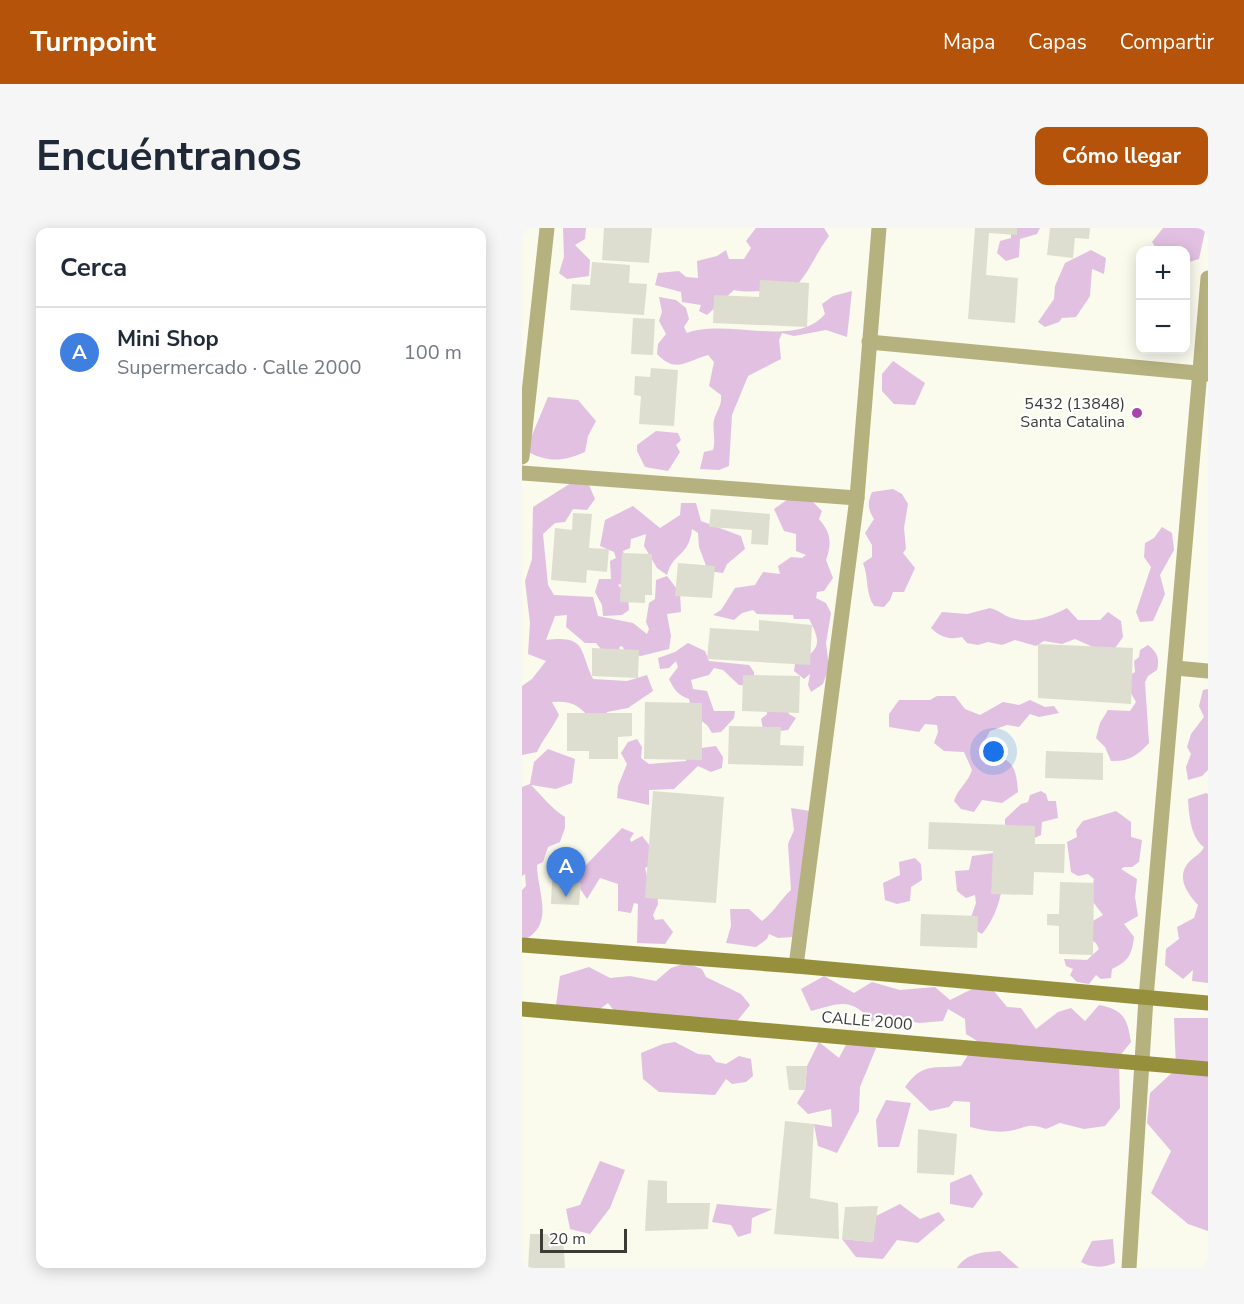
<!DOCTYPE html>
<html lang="es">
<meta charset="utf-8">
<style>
:root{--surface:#fff;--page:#f6f6f7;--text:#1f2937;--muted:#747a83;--line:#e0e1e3;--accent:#b45309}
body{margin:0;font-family:"Nunito Sans",sans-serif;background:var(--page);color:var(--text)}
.controls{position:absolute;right:18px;top:18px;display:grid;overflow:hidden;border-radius:12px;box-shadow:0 3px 15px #0003}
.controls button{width:54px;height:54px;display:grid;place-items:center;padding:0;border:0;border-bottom:2px solid var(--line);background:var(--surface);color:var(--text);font:30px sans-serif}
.scale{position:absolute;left:18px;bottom:15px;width:87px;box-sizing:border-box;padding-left:6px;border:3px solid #3c3c37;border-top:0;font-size:16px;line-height:21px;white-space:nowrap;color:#3c3c37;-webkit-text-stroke:4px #fff;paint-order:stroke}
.you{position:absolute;left:472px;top:524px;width:21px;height:21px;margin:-15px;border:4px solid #fff;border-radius:50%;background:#1a73e8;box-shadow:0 0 0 9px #1a73e833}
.badge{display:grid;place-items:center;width:39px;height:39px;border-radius:50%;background:var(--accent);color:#fff;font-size:20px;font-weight:700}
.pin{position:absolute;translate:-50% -50px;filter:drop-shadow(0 2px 3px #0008)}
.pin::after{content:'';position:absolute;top:32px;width:21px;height:18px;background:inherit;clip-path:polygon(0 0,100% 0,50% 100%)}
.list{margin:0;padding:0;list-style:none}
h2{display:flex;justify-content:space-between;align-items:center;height:78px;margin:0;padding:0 24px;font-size:26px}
h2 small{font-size:20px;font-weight:400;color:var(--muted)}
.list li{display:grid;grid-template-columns:39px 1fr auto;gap:18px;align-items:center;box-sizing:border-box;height:90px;padding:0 24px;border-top:2px solid var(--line)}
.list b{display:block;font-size:22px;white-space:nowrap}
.list p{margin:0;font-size:20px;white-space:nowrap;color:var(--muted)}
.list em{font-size:20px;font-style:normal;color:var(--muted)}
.map{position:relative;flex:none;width:686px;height:1040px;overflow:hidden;border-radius:12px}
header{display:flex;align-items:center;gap:36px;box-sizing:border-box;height:84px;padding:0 30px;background:var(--accent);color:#fff}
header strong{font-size:28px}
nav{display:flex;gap:33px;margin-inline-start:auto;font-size:21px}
.intro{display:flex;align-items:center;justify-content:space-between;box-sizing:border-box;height:144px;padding:0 36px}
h1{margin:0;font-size:42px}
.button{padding:15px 27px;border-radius:12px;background:var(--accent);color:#fff;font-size:21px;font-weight:700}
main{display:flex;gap:36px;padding:0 36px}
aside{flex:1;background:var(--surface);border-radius:12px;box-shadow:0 3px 15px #0003}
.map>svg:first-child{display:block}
.green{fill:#e2c0e2}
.building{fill:#ddddd0}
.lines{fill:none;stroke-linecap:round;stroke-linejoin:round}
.street{stroke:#b6b27f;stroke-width:15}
.secondary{stroke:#968f3c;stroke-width:15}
.poi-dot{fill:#a845ab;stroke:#fff;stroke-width:2}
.labels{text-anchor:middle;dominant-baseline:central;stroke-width:4.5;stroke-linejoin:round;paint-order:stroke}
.poi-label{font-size:16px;fill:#3c3c37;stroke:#fff;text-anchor:end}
.street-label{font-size:16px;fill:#3c3c37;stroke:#fff}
</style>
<header>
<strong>Turnpoint</strong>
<nav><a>Mapa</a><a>Capas</a><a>Compartir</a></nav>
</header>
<div class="intro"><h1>Encuéntranos</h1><a class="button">Cómo llegar</a></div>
<main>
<aside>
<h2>Cerca<small></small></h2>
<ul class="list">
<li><span class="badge" style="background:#3f7fe0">A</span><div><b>Mini Shop</b><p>Supermercado · Calle 2000</p></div><em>100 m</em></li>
</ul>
</aside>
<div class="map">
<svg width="686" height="1040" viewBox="0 0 686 1040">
<rect width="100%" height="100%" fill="#fafaed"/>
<g class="green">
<polygon points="41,0 64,0 63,11 53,17 68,32 67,48 45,51 37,45 42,29"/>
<path d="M234,0H302L307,8C291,29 288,46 267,65C248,60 230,66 212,62L185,87L177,83L179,77L160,74L159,64L133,57L136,45L157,43L164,49L176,50L175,33L195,28L204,22L207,31H222L229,20L224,13Z"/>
<polygon points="489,0 518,0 515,6 498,11 497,29 484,33 475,25 478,13 489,10"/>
<polygon points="641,0 679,0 683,3 677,31 664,35 664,22 635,22 630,14"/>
<polygon points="569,22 584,30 582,46 570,41 568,68 554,89 540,90 537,94 523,99 516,94 532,71 533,58 543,35"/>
<path d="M330,63L325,109L304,102L272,108L260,105L257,112L259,131L226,148L210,187L207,238L197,242L178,241L182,224L191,222C194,211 190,199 192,192C195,182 200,178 199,167L187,158L192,134L186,127C164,133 154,146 135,126L136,116L144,106L137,93L140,84L137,69L154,72L164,80L167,91L162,99L165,105C205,90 274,121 303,86L300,76L311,68Z"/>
<polygon points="371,133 403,155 393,177 372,176 360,163 360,146"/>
<path d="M26,169L56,172L74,193L66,208L63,224C42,233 28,235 6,224L8,212Z"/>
<polygon points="134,203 156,205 159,212 154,217 158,224 146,243 123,239 115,223 115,217"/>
<path d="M49,255L67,257L73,271L65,282L51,281L43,294L33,295L21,306L26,357L32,367L71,369L76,388L111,395L125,406L127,401L124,394L127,375L133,371L134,352L145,348L158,365L159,384L145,386L149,408L147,421L119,428L103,425L101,419L98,418L96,426H83L74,415H63L44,399L45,387L33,388L24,412C65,407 57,422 71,451L105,453L125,447L131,463L106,480L85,484L82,491L70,492C57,478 51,472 30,474L37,487C30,501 21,511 15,524L0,527V458L10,451L24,433L6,426L8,395L3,353L10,331L11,279Z"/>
<path d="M371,261L380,266L386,276L382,300L384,321L381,325L393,340L382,364H371L368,372L362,379L352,378C343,364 347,350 341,335L350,329V317L343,305L352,291C346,281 345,276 350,264Z"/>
<path d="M269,269L287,270L300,283L297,291C309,305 310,315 304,332L311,350L302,363L295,364L294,370L304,375L309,385L304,415L307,439L301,456L289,464L286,457L288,446L282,451L272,443L273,436C297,422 301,417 287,391H272L271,387L235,386L231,382L220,385L212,392L191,387L199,382L213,360L233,357L241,344L258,346L256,338L269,329L280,330L284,327L274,323V306L262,303L252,281Z"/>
<path d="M159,275H174L179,293L219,308L223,321L205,336L201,345L186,343L177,319L176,305L170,301C167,329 151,324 145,347L135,340L122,318L124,306L109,311L108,320L101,323L105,336L104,353L96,357L106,367L107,382L100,387L81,388L80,377L73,364L77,351H89L88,333L94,330L92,324L78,318L83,292L111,278L138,300L158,287Z"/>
<polygon points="640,299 650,305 652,322 638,347 643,366 631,393 618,394 614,384 629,339 622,329 623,315 632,310"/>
<path d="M468,380C477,382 482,388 490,390C509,396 528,389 545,380L556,392H578L586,384L599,393L601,409L591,423L578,422L553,411L540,416L522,413L514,418L493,412L480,417L466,414L456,417L445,415L440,409C427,412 418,409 409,400L420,384L445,386Z"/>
<path d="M166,415L183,423L187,433L227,437L232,444V458L217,457L201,442L192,440L187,447L169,452L171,461L185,463L192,483H213L212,490L199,504L190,505L185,497L170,486L167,471C156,467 152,462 147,451L156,439L154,433L147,440L138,441L136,430L153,424Z"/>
<path d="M626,417C635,424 638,430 635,442L626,448L623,454L627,515C615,528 606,534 589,533L583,519L574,510L578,495L586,482L608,483L614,474L605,458V449L613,444L612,433L617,429L618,422Z"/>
<polygon points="686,461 686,542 680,548 666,552 664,539 669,526 665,519 669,506 682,489 677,478 681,462"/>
<path d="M415,468H433L443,481L458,487L481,474L497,477L508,472L523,479L532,478L537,485L517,489L508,486L497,499L485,497L468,503L459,520C487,533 494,531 496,564L480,575L460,572L452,584L439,581L432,573C436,560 446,555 450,542L442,524L422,523L412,515L416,504L415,497L403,496L397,504L367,499V486L377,472H408Z"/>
<polygon points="262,477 267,486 274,490 266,502 242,505 239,491 245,486 245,478"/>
<polygon points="115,511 120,519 119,530 127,536 164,533 165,522 194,518 201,529 200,540 189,544 176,538 152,561 127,562 127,577 95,570 96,558 105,536 99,525 106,514"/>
<path d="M26,521L53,531L50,555L34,561L9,557C20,568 30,581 43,589V600L38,614L26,619L21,634L15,637C15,664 33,694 4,711L0,709V662L4,658L3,646L0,648V559L8,556L12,534Z"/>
<polygon points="519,563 524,566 526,573 534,573 536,590 520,594 519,607 500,616 483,608 483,591 499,576 506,574 508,567"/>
<path d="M684,565L686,566V755L670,753L671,742L661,751L643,737L644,721L657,711L655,699L672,690L676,677C665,665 653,648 668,633C674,627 678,627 682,619C669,610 667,588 666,571Z"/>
<path d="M269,580L288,583L271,709L256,710L247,706L245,711L234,719L204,715L209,698L208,681H227L240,693C253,683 258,672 269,662L266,616L272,602Z"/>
<path d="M594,583L609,594V609L620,612L617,634L610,639H602L599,641L615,651L613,669L616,688L602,696L612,709C610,726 607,733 590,741L589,750L579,751L574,747L567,756L555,754L548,747L551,741L544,738L542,731L565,732L577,721L574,715L566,710L564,697L581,687L568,670L572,651L566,646L556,648L549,644L545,614L555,609L554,602L561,593Z"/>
<polygon points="100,600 112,605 108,611 109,614 120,608 133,624 129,637 123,640 125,648 134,654 136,676 131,687 133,692 141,691 151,704 143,716 115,715 116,676 112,675 109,685 96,683 96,656 78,650 65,671 46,643 64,637"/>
<path d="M471,625L482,634C482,659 477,686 460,706L446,698L454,675L453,667L444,670L435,663L433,643L447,642L450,628Z"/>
<polygon points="393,630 399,636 400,652 389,659 388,673 375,676 363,672 361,655 378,647 377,634"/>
<polygon points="164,735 180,741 184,749 219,766 228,777 208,802 93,784 86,775 74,784 34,777 38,748 67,739 88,750 108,748 134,753 149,740"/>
<path d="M302,748L332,765L350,754L378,762L413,759L428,772L450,761L471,762L485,779L499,780L514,801L536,784L549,780L563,793L577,777C602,782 605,790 609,814L597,829L598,880L583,898L562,901L538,895L524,901C505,894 505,900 487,903C474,905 461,902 448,899V874L432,873L427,879L408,883L383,859C401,834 411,841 439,838L455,813L444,806L443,791L426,781L421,793L397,795L363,787L349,794C330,768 316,776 289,783L279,761Z"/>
<polygon points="652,790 686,790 686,1003 666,996 629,965 649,923 625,895 628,865 654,841"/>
<polygon points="328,809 354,820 338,859 337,883 315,925 296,918 292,896 310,899 309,881 286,886 275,875 283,862 285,838 297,814 317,830"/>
<polygon points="153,814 176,826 188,827 194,834 204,836 217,828 229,831 231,848 224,854 210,856 204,851 193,867 137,864 121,851 119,825 141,816"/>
<polygon points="364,872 389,875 377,919 356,919 354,892"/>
<polygon points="78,933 103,942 88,980 68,1006 48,1001 44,981 58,977"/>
<polygon points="449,946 461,966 451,980 428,976 428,955"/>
<polygon points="195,976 251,981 230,990 229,1005 216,1009 209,997 190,994"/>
<polygon points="378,976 398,991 417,984 423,992 396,1015 375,1012 361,1031 334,1029 320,1011 351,1014 354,988"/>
<path d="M591,1011L593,1035C582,1040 569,1040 559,1034L570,1013Z"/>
<path d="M478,1023L497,1040H435C444,1025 461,1024 478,1023Z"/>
</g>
<g class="building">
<polygon points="82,0 130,0 127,35 80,32"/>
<polygon points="453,0 495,0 495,7 467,5 464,47 496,50 493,95 446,91"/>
<polygon points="528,0 568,0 567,11 553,10 551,30 525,27"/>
<polygon points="70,34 108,37 107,55 125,56 122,87 48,82 50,56 68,57"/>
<polygon points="238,52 287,55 285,99 191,95 192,67 237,69"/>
<polygon points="111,90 133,91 131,127 109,126"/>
<polygon points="129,140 156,142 152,198 117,196 119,168 112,167 113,148 128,149"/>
<polygon points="189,281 248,286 246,317 229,316 230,302 187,299"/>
<polygon points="51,285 70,286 67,320 87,321 85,344 65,342 64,355 29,352 33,300 50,302"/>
<polygon points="100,325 130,326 130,367 123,367 123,375 98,374"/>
<polygon points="156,335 193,338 190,370 153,368"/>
<polygon points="237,392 290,397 288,437 185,431 188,400 237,403"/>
<polygon points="516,416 611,420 609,476 516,470"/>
<polygon points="70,420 117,422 116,450 70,448"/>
<polygon points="221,447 278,448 277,485 220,483"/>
<polygon points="123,474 180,475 180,532 122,531"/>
<polygon points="45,485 110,485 110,508 96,509 96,531 67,531 67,523 45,523"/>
<polygon points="207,498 259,499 258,517 282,518 281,538 206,536"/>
<polygon points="524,523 581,525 581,552 523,550"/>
<polygon points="131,563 202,569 194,675 123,670"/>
<polygon points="407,594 513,598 513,616 543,616 542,645 512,644 511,667 469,666 471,623 406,621"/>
<polygon points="30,653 59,655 57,677 29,676"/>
<polygon points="538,654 572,655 571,727 537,726 537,698 525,697 525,686 537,686"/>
<polygon points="399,686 456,688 455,720 398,718"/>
<polygon points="264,838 285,838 283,862 267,862"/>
<polygon points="263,893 292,896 288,970 316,975 317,1011 252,1006"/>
<polygon points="396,901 435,906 432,947 395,945"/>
<polygon points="126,952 145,953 145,975 188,975 186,1001 123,1003"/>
<polygon points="356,978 351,1014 320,1011 323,979"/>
<polygon points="8,1006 41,1006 43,1040 6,1040"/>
</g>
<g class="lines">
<g class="street">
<polyline points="347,114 686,146"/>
<polyline points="0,229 25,0"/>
<polyline points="0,245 335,270"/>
<polyline points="654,440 686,443"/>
<polyline points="274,738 335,270 357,0"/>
<polyline points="607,1040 624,770 686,50"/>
</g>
<g class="secondary">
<polyline points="0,717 274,738 686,775"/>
<polyline points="0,781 686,841"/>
</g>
</g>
<circle class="poi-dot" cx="615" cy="185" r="6"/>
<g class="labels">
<g class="poi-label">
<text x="603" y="176">5432 (13848)<tspan x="603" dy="18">Santa Catalina</tspan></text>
</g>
<g class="street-label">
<text transform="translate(345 793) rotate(5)">CALLE 2000</text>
</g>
</g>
</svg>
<div class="controls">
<button>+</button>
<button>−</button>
</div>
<div class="scale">20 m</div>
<div class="you"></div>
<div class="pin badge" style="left:44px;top:669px;background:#3f7fe0">A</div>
</div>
</main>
